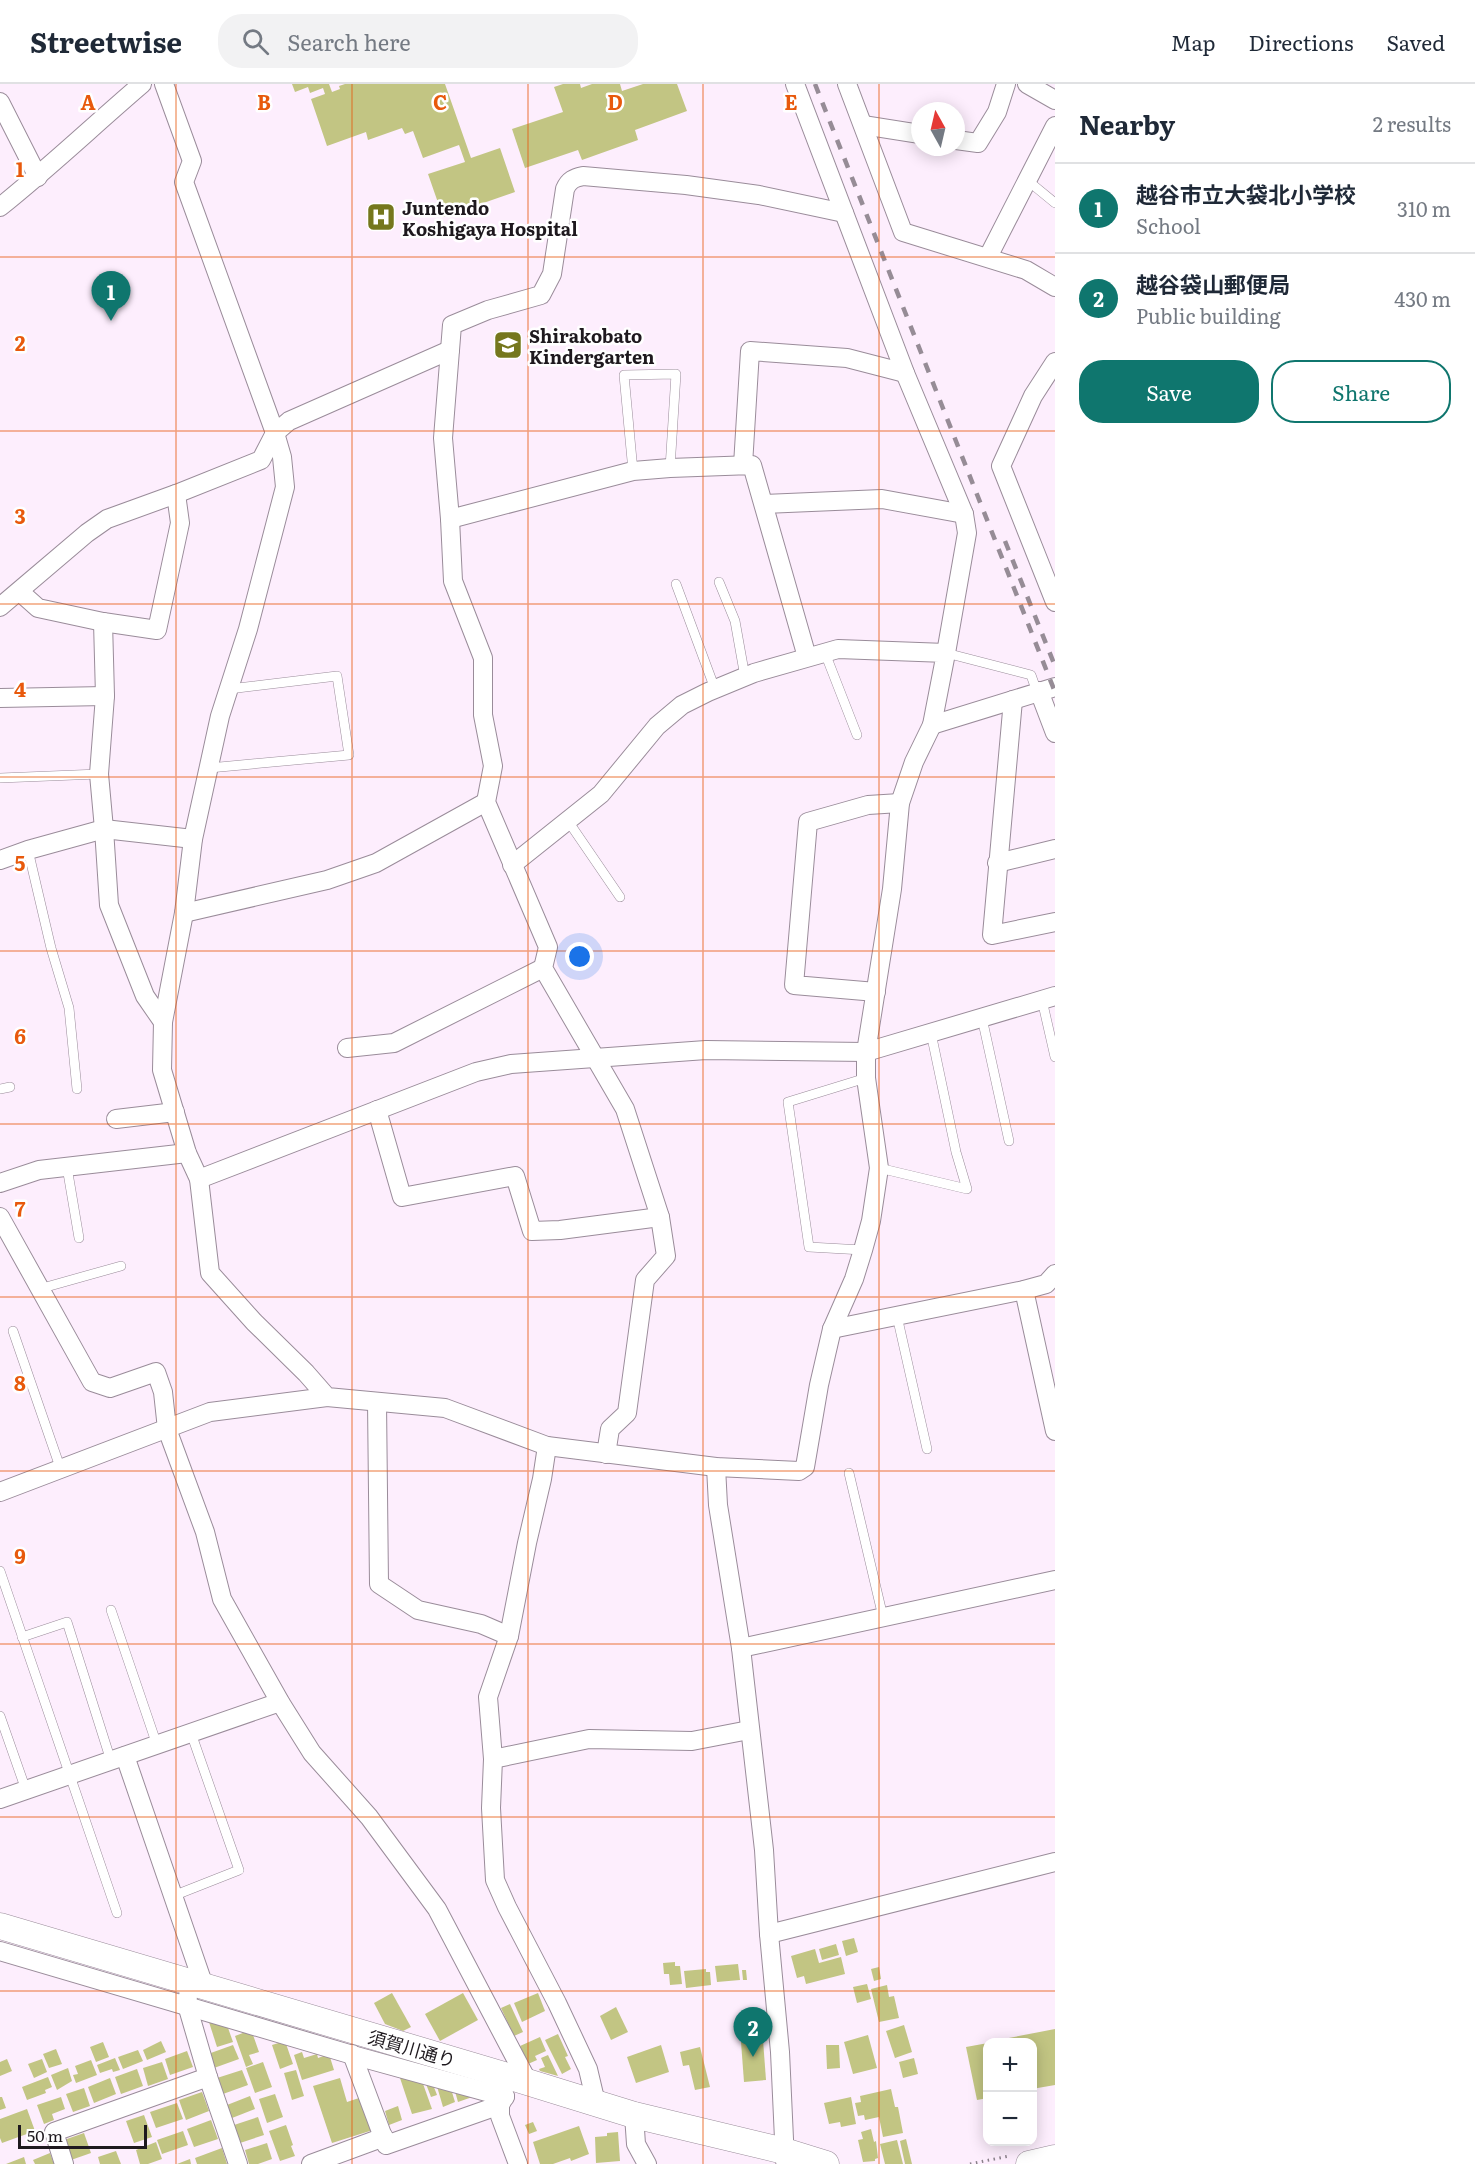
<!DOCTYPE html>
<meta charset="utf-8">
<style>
:root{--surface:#fff;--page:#f2f2f3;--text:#1f2937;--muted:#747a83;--line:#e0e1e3;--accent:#0f766e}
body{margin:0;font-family:Literata,"Noto Sans JP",serif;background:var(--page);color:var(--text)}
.controls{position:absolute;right:18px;bottom:18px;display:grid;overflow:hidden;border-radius:12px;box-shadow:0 3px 15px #0003}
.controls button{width:54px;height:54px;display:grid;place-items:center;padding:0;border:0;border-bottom:2px solid var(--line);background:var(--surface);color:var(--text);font:30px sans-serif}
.compass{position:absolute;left:911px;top:18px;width:54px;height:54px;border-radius:50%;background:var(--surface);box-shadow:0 3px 15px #0003;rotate:352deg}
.scale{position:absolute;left:18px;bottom:15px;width:129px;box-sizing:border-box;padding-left:6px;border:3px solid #1e191e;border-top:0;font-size:16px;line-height:21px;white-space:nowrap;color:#1e191e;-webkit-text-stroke:4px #fff;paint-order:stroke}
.you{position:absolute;left:580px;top:873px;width:21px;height:21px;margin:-15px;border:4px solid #fff;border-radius:50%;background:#1a73e8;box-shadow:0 0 0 9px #1a73e833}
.badge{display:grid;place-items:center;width:39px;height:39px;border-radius:50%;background:var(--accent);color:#fff;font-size:20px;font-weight:700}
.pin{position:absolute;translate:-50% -50px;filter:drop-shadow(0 2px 3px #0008)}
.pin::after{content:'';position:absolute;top:32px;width:21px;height:18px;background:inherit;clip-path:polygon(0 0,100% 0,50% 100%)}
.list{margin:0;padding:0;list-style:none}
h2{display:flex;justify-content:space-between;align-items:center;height:78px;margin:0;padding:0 24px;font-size:26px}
h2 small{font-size:20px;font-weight:400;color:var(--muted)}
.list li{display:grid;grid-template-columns:39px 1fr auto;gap:18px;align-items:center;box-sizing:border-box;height:90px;padding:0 24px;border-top:2px solid var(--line)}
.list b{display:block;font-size:22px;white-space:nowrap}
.list p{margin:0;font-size:20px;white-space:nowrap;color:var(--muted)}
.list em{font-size:20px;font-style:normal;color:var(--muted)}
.actions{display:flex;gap:12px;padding:18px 24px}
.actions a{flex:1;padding:14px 0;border:2px solid var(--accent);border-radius:24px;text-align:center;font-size:21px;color:var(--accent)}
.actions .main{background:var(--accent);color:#fff}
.icon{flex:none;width:33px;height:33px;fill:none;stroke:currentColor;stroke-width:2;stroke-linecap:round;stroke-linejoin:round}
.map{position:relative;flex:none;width:1055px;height:2080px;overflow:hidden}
header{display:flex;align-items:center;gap:36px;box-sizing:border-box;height:84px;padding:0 30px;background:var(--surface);border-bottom:2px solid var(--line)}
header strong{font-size:28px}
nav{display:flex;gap:33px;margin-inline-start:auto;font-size:21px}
.search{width:420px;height:54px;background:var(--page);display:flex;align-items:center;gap:15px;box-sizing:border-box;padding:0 21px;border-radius:24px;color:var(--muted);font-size:22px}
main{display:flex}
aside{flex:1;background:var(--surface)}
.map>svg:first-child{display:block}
.building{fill:#c2c583}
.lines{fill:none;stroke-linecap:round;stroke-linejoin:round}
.lane-casing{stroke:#9a8c9a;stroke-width:10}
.street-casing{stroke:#9a8c9a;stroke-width:20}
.secondary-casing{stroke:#9a8c9a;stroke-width:27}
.path{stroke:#8a818a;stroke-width:3;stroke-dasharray:1.5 4.5;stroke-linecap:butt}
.lane{stroke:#fff;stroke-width:9}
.street{stroke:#fff;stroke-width:18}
.secondary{stroke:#fff;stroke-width:26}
.rail{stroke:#968c96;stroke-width:4.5;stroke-dasharray:10 10;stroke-linecap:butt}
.grid{fill:none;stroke:#e8590c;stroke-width:1.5;stroke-opacity:0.55}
.labels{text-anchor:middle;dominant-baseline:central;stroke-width:5;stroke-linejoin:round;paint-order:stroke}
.poi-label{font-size:18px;font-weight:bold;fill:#1e191e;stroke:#fff;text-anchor:start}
.street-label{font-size:18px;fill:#1e191e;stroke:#fff}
.grid-label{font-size:20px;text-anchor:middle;font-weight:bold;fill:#e8590c;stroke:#fff;stroke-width:5;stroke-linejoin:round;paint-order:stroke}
</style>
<header>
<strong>Streetwise</strong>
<div class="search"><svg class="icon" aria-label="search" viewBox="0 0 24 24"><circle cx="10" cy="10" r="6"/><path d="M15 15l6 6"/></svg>Search here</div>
<nav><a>Map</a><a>Directions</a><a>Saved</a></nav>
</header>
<main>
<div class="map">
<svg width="1055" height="2080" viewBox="0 0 1055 2080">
<rect width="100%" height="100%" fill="#fdeefd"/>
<g class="building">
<polygon points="292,0 329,0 332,8 340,5 339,2 345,0 445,0 471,74 500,64 515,108 443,133 428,90 465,78 459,61 423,74 413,47 405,50 402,44 368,56 366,48 327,62 311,15 325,10 323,4 310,9 308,3 295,8"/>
<polygon points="563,0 580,0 581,4 592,0 620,0 622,7 643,0 677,0 687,27 635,46 638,56 582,76 578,66 525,84 512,45 563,28 554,3"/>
<polygon points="854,1854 858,1868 846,1872 842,1857"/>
<polygon points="836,1860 839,1871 822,1876 819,1865"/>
<polygon points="815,1865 819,1879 841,1873 845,1890 806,1900 804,1892 797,1894 791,1872"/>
<polygon points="675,1878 675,1882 680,1882 682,1900 670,1901 669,1890 664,1890 663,1879"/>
<polygon points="738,1880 740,1896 717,1898 715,1882"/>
<polygon points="879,1883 881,1895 874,1897 871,1885"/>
<polygon points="706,1885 706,1888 710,1888 711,1901 686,1904 684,1887"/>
<polygon points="742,1886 746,1886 747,1896 743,1896"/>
<polygon points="867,1900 871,1915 857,1919 853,1903"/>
<polygon points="887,1901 889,1913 894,1912 899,1934 879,1938 871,1905"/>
<polygon points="392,1909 411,1943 403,1947 385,1940 374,1919"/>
<polygon points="463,1909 478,1936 440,1957 425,1930"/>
<polygon points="538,1909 545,1927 522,1938 514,1919"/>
<polygon points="510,1920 523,1948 514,1952 501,1924"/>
<polygon points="616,1923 628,1948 611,1956 600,1932"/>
<polygon points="208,1935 227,1941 233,1958 217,1963"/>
<polygon points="904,1941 912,1968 895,1974 886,1947"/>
<polygon points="1055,1945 1055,2001 1032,2005 1032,1958 993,1957"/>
<polygon points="248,1947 252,1948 259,1968 249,1971 253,1980 246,1983 235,1952"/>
<polygon points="558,1950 568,1972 565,1973 571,1985 562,1990 545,1956"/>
<polygon points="868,1951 877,1984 853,1990 844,1958"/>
<polygon points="540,1953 546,1967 535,1972 537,1976 528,1980 520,1962"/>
<polygon points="763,1956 766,1996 744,1998 741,1958"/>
<polygon points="161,1957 166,1968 147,1976 143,1966"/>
<polygon points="285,1957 293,1980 280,1985 272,1961"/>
<polygon points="103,1958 109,1973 96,1978 90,1963"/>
<polygon points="988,1959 988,2014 977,2016 966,1963"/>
<polygon points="233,1961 239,1975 214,1984 208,1970"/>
<polygon points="661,1961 669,1988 636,1999 627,1973"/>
<polygon points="826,1961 839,1961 840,1984 827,1985"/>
<polygon points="700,1963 710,2003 695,2006 689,1981 683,1982 680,1968"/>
<polygon points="56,1965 62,1980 49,1984 43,1970"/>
<polygon points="138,1966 143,1977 123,1985 118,1973"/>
<polygon points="187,1967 193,1983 170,1991 165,1975"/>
<polygon points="302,1968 304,1974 317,1970 318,1974 329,1970 334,1986 302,1996 294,1971"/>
<polygon points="548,1971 558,1992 540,1987 539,1985 545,1983 541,1974"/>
<polygon points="115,1974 120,1986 113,1988 112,1985 100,1989 97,1981"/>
<polygon points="914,1974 918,1990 903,1994 899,1978"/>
<polygon points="7,1975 12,1987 0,1992 0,1978"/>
<polygon points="42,1975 47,1988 34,1994 28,1980"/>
<polygon points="91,1976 97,1991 76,1999 73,1991 78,1990 75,1982"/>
<polygon points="162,1978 168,1995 148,2002 143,1984"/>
<polygon points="263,1978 272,2003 255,2009 246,1984"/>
<polygon points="68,1984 72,1997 57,2006 51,1991"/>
<polygon points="137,1985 143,2002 121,2010 115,1993"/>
<polygon points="242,1986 248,2001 223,2010 217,1994"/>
<polygon points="296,1986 304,2012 292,2016 284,1989"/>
<polygon points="399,1991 422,1997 432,2025 412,2030"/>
<polygon points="48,1993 52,2003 45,2006 46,2009 27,2016 22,2003"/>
<polygon points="110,1994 116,2010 94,2019 88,2003"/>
<polygon points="340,1994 347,2018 362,2013 373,2046 332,2059 313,2002"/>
<polygon points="432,1998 437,2011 431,2013 426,2000"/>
<polygon points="436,1999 451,2005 455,2018 443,2023"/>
<polygon points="84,2004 90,2022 73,2028 66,2010"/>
<polygon points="454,2004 478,2011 458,2018"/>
<polygon points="891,2005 895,2023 898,2023 903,2049 883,2053 879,2033 865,2036 864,2031 858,2032 855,2019 861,2018 860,2012"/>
<polygon points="202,2008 209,2027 186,2036 179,2016"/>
<polygon points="275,2010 283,2033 267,2039 259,2015"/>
<polygon points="250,2012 255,2025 232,2034 227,2021"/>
<polygon points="0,2013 2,2013 6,2024 0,2026"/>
<polygon points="61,2013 65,2025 52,2030 54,2036 44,2040 37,2021"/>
<polygon points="851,2013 856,2040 841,2043 840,2038 829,2040 824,2019"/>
<polygon points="177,2019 183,2035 156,2044 150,2028"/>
<polygon points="398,2022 402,2036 389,2041 385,2027"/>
<polygon points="27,2025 35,2047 2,2059 0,2054 0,2035"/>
<polygon points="144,2031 152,2053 134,2059 126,2037"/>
<polygon points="258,2033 264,2051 240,2059 234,2041"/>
<polygon points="211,2036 218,2055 194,2063 187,2045"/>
<polygon points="533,2038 537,2047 529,2050 525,2041"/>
<polygon points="286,2041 293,2061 291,2062 295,2072 280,2077 269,2047"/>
<polygon points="579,2042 589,2070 571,2077 570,2074 553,2080 540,2080 533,2058"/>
<polygon points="871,2045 874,2058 876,2057 878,2074 875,2075 875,2077 863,2078 858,2056 863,2055 861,2048"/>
<polygon points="183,2047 188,2061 162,2070 157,2056"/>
<polygon points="618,2048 620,2077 596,2079 595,2053 607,2052 607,2049"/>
<polygon points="84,2049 91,2069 71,2076 64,2056"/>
<polygon points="906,2055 912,2080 905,2080 900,2057"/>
<polygon points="897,2056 903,2080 885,2080 880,2060"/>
<polygon points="156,2058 162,2075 148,2080 140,2080 136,2066"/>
<polygon points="267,2059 272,2075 258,2080 249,2080 245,2066"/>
<polygon points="222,2064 227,2080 197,2080 195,2074"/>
<polygon points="116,2067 121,2080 100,2080 98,2073"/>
<polygon points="50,2069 54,2080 35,2080 33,2076"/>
<polygon points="24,2073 26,2080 6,2080"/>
<polygon points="190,2075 191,2080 177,2080"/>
</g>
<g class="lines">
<g class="lane-casing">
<g id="lane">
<polyline points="1027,96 1055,119"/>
<polyline points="633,387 624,291 676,290 670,384"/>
<polyline points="719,498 735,537 745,593"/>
<polyline points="676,500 715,605"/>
<polyline points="825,569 857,651"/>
<polyline points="946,569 1031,591 1037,608"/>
<polyline points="209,684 349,671 337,592 229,605"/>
<polyline points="0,694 99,690"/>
<polyline points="568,737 620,813"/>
<polyline points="28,766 51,864 69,924 77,1005"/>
<polyline points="1042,916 1055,973"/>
<polyline points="982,934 1009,1057"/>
<polyline points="0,1005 10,1003"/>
<polyline points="67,1083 79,1154"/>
<polyline points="879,1084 967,1105 956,1068 931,949"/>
<polyline points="863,1166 809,1163 788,1018 866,994"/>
<polyline points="39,1205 121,1182"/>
<polyline points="897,1232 927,1365"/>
<polyline points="13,1247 61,1386"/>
<polyline points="849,1389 883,1533"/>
<polyline points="0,1487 117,1829"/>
<polyline points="111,1526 157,1661"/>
<polyline points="22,1553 67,1538 111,1677"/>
<polyline points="0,1632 26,1706"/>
<polyline points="173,1812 239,1786 191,1649"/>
</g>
</g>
<g class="street-casing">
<g id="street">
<polyline points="164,0 192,77 184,98 275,349 282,373 285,403 248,545 220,632 193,755 184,829 163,938 162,986 187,1069 199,1095 210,1189 254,1238 306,1289 327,1313 445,1324 547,1362 716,1383 799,1387 805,1383 819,1301 832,1245 854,1195 863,1166 871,1137 879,1084 866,994 866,968 892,805 900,719 914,678 932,641 946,569 838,565 754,589 708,608 682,621 657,642 601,710 512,781"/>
<polyline points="795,0 905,289 964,430 967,449 946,569"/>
<polyline points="847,0 903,148 1026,186 1055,203"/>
<polyline points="1027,0 1055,16"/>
<polyline points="0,18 38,93"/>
<polyline points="863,41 920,50"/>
<polyline points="956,56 978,59 997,28 1006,0"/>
<path d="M0,123C49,84 94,41 142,0"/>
<polyline points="988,173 1055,42"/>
<polyline points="1055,278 1033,312 1001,382 1055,518"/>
<polyline points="743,381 750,267 847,274 905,289"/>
<polyline points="764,420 882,415 964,430"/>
<polyline points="450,435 633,387 670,384 752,381 807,573"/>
<polyline points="20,508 38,524 103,538 157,546 180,439 176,410"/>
<polyline points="0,523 87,449 107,435 176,410 261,376 275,349 289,337 450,266"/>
<polyline points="103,538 105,612 99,690 104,745 109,821 145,912 163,938"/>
<polyline points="1039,607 1055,649"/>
<polyline points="0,614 105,612"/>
<polyline points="1013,616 992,851 1055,838"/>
<polyline points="932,641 1055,603"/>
<polyline points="0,776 28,766 104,745 193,755"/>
<polyline points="997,779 1055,765"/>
<polyline points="184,829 327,796 376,779 486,718"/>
<polyline points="876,908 794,901 808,738 868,721 900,719"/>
<polyline points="347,964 394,959 543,884"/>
<polyline points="377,1026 402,1113 515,1092 532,1147 560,1146 660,1133"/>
<polyline points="116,1035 175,1028"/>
<polyline points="199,1095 476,988 511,980 706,966 866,968 1055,912"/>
<polyline points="0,1099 39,1086 187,1069"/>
<polyline points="0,1133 92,1298 110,1304 156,1288 163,1308 167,1345 205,1448 222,1515 280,1618 312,1669 369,1733 437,1825 528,1998"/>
<polyline points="1024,1206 1055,1347"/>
<polyline points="832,1245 1024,1206 1046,1200 1055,1190"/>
<polyline points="377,1318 379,1500 418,1526 481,1540 509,1552"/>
<polyline points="547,1362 542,1395 527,1459 509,1552 488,1613 493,1675 491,1724 495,1796 507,1823 557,1919 588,1985 596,2019"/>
<path d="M606,1370L610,1345L627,1329L645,1196L666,1172L660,1133L625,1025L543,884L548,863L486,718L493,682L483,631V574L453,497L450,435L443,354L452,241L488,226L541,211L552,190L565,105C569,96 574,94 583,92L686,101L759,111L844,129"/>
<polyline points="716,1383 718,1421 741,1564 764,1766 769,1850 780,1968 785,2077"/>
<polyline points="0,1408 210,1328 327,1313"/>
<polyline points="741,1564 1055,1496"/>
<polyline points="125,1672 204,1902"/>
<polyline points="493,1675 589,1655 692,1657 749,1646"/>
<polyline points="0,1715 280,1618"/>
<polyline points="769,1850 1055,1778"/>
<polyline points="0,1867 356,1972 505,2013"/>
<polyline points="188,1912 187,1921 208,1993 238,2080"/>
<polyline points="352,1970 386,2061 500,2021"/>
<polyline points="505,2012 500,2021 500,2032 518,2080"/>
<polyline points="634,2031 636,2060 647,2080"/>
<polyline points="64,2080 54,2048 208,1993"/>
<polyline points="311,2080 384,2053"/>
</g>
</g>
<g class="secondary-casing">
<g id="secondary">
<polyline points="0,1842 511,1993 634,2031 784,2067 826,2080"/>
<polyline points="1029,2080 1055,2074"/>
</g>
</g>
<polyline class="path" points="970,2080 1009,2072"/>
<use href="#lane" class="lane"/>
<use href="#street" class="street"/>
<use href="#secondary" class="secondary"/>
<g class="rail">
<polyline points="815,0 1055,608"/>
<polyline points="1005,457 1055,582"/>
</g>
</g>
<path class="grid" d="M176,0V2080M352,0V2080M528,0V2080M703,0V2080M879,0V2080M0,173H1055M0,347H1055M0,520H1055M0,693H1055M0,867H1055M0,1040H1055M0,1213H1055M0,1387H1055M0,1560H1055M0,1733H1055M0,1907H1055"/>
<defs>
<g id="hospital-square" transform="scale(1.5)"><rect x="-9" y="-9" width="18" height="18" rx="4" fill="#75771d" stroke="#fff"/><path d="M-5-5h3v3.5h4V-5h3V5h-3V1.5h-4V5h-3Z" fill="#fff"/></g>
<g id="school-square" transform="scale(1.5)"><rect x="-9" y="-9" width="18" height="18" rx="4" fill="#75771d" stroke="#fff"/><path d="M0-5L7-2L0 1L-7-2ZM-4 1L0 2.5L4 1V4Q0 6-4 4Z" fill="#fff"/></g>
</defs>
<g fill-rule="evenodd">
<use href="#hospital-square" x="381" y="133"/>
<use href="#school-square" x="508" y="261"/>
</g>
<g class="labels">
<g class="poi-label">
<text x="402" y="123">Juntendo<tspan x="402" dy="21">Koshigaya Hospital</tspan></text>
<text x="529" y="251">Shirakobato<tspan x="529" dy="21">Kindergarten</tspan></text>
</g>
<g class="street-label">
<text transform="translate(412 1964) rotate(16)">須賀川通り</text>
</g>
</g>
<g class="grid-label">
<text x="88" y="26">A</text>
<text x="264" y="26">B</text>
<text x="440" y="26">C</text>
<text x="615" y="26">D</text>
<text x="791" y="26">E</text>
<text x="20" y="93">1</text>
<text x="20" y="267">2</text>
<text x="20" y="440">3</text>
<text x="20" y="613">4</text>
<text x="20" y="787">5</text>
<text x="20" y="960">6</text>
<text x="20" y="1133">7</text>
<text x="20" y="1307">8</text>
<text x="20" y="1480">9</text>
</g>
</svg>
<div class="controls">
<button>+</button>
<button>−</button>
</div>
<svg class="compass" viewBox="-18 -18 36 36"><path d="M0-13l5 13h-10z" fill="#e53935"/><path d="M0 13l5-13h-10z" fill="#747a83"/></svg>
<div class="scale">50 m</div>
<div class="you"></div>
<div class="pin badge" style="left:111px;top:237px">1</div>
<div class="pin badge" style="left:753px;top:1973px">2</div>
</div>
<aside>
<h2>Nearby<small>2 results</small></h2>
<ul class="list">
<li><span class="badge">1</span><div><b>越谷市立大袋北小学校</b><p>School</p></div><em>310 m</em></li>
<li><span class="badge">2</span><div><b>越谷袋山郵便局</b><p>Public building</p></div><em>430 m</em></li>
</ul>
<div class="actions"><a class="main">Save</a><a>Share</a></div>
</aside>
</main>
